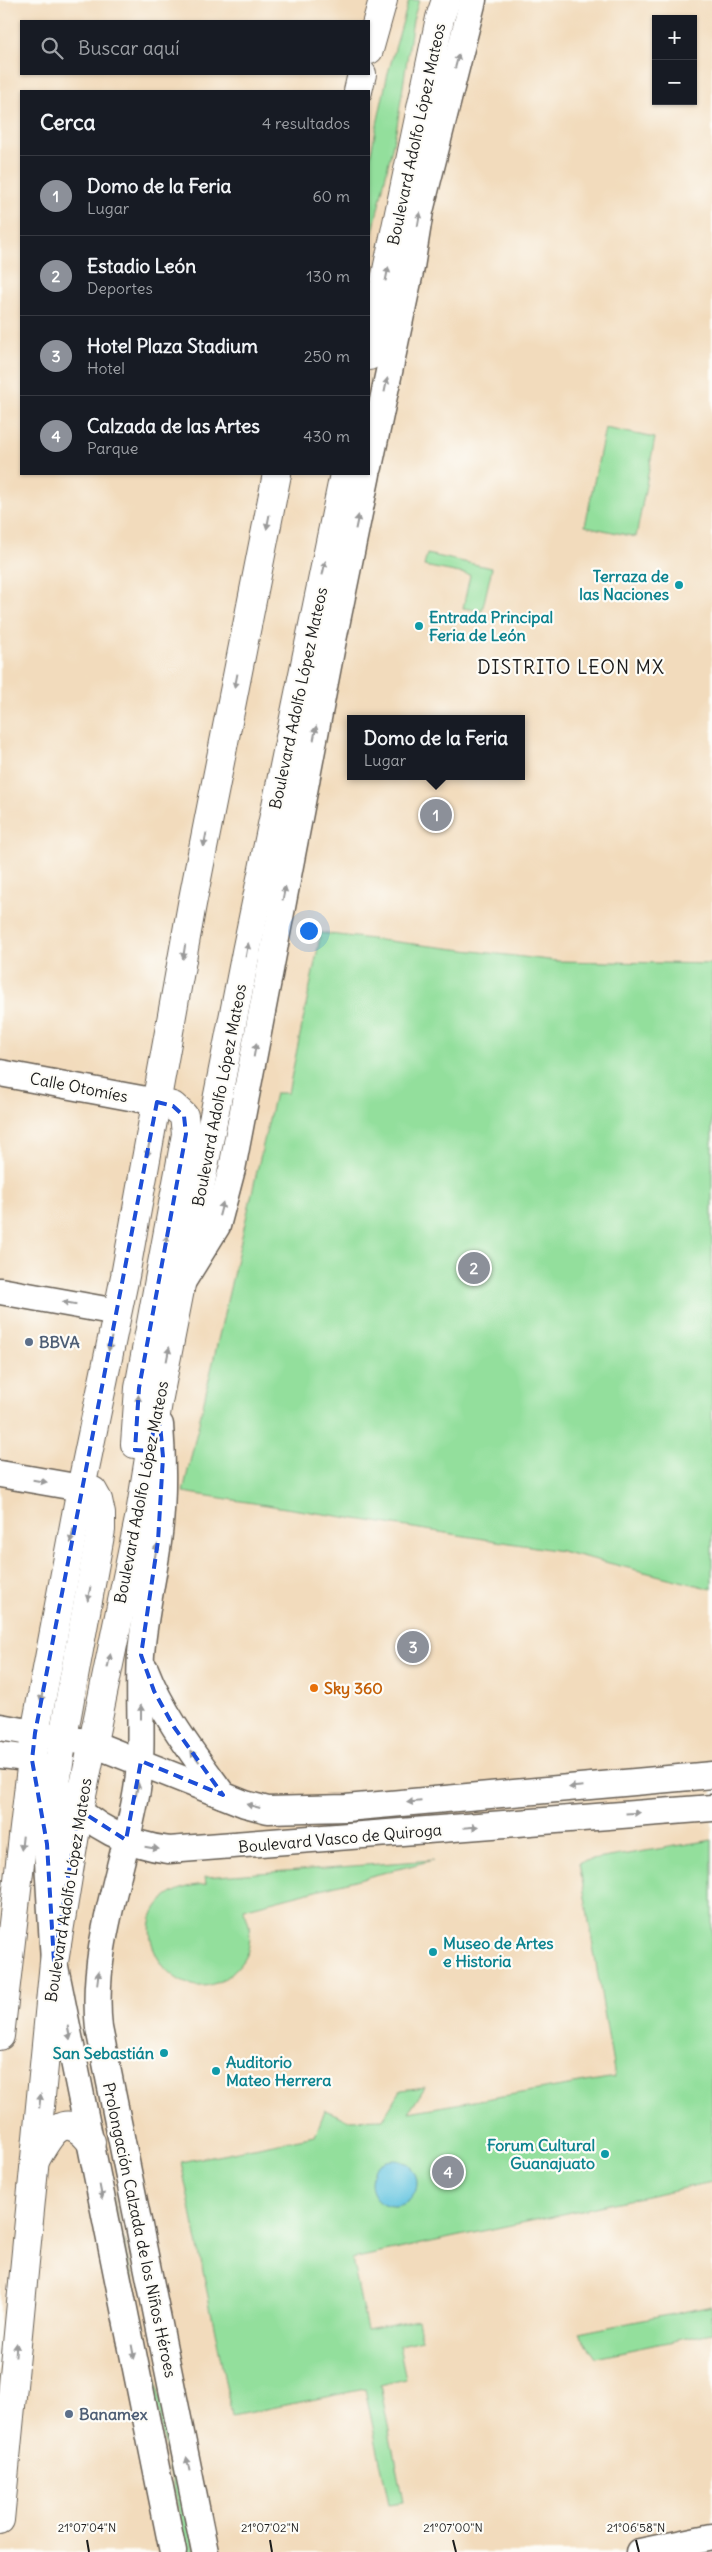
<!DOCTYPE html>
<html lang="es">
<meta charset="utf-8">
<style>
:root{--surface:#171b24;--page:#20242c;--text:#f1f3f6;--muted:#9ea1a6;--line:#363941;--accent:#8c9099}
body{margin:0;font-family:Delius,sans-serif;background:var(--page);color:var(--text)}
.controls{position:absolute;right:15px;top:15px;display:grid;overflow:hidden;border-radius:0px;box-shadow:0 1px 4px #0004}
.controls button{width:45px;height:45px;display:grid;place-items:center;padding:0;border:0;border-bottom:1px solid var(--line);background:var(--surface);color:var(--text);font:25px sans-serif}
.you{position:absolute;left:308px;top:930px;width:18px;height:18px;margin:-12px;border:4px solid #fff;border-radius:50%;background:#1a73e8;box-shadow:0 0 0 8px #1a73e833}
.badge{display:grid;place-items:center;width:32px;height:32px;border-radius:50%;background:var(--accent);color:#fff;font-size:16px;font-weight:700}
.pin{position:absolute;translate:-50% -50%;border:2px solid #fff;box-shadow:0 1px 5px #0006}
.popup{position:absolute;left:347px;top:715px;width:178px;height:65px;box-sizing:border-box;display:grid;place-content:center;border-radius:0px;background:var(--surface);filter:drop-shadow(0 1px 4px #0005);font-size:16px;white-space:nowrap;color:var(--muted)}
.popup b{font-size:19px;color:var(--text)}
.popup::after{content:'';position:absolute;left:50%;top:100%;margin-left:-10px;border:10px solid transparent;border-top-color:var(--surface)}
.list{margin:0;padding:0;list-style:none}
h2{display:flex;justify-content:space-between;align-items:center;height:65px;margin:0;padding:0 20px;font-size:21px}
h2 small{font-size:16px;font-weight:400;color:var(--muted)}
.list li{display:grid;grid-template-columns:32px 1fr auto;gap:15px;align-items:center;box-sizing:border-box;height:80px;padding:0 20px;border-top:1px solid var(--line)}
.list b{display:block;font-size:19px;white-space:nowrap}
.list p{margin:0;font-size:16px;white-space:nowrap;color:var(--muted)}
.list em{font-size:16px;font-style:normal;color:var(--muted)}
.icon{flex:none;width:28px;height:28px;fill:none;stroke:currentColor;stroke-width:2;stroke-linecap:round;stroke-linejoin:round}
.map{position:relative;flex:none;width:712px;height:2552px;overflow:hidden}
.search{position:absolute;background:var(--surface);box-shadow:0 1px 4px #0004;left:20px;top:20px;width:350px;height:55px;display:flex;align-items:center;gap:12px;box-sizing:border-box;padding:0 18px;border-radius:0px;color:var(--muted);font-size:19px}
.panel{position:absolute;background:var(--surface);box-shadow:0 1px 4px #0004;left:20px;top:90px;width:350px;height:385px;border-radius:0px}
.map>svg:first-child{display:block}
.green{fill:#93df9c;stroke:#587e5c}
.water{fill:#62c4e0;stroke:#3f707e}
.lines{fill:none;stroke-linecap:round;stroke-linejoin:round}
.minor-casing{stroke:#675f54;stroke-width:29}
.major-casing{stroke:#675f54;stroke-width:30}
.minor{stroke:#fff;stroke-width:26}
.major{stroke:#fff;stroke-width:28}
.oneway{fill:#999}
.marked{fill:none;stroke:#1d4ed8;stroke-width:4;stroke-dasharray:10 6;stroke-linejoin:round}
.ticks{fill:none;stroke:#1c1c1c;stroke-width:2}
.culture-dot{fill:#0f9aa8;stroke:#fdfcf7;stroke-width:2}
.service-dot{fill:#5c6f8a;stroke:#fdfcf7;stroke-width:2}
.food-dot{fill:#e8710a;stroke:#fdfcf7;stroke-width:2}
.labels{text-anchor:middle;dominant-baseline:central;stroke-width:4.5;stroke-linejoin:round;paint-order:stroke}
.street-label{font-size:16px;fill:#1c1c1c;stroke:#fdfcf7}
.culture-label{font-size:16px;font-weight:bold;fill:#0d838f;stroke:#fdfcf7;text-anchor:end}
.service-label{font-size:16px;font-weight:bold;fill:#4e5e75;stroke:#fdfcf7;text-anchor:start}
.food-label{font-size:16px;font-weight:bold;fill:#c56008;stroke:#fdfcf7;text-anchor:start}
.quarter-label{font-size:19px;letter-spacing:1px;fill:#1c1c1c;stroke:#fdfcf7}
.ticks-label{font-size:12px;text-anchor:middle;fill:#1c1c1c;stroke:#fdfcf7;stroke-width:4.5;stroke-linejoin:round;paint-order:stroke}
</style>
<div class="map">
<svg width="712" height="2552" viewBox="0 0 712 2552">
<rect width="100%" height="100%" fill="#fdfcf7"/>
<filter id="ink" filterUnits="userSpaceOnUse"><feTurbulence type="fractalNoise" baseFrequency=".02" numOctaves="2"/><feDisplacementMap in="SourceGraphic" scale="10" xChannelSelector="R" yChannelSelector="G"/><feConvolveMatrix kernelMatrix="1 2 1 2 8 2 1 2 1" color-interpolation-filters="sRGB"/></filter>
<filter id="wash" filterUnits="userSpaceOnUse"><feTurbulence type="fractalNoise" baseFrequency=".0096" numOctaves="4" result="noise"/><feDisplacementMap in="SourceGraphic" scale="20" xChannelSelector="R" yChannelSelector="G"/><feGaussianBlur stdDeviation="1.12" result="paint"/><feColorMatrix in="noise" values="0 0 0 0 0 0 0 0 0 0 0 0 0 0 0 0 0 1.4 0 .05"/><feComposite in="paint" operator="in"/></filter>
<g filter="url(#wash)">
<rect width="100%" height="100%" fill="#f2dbbc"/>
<g class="green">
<polygon points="409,0 419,0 413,20 397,126 369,249 369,162 388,73"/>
<polygon points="605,428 655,438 636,537 585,526"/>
<polygon points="427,554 492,568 482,611 463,608 470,575 424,566"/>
<polygon points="321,933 557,961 712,964 712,1589 561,1551 183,1492 275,1093 288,1093"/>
<polygon points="712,1840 712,2182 352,2259 367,2330 418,2320 422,2340 399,2345 406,2379 380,2385 403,2502 389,2504 365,2389 232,2416 181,2162 315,2136 325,2110 349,2120 383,2119 401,2090 425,2087 409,2112 615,2077 579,1862"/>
<path d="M433,1860L243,1909C252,1925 253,1948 241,1963C178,2042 92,1893 206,1884L205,1877Z"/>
<polygon points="112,2192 196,2552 187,2552"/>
<polygon points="712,2306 712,2333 595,2357 579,2333"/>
</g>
<circle class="water" cx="394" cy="2183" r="23"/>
</g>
<g filter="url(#ink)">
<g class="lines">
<g class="minor-casing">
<g id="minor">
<polyline points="369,467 411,267 420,211 473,0"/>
<polyline points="0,1073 157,1102"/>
<polyline points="183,1281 217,1226 232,1169 332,645 367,474"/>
<polyline points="0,1291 117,1312"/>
<path d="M160,1425C163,1463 163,1504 158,1542C153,1579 144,1616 141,1654C138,1700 144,1745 137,1790C124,1869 90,1948 99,2028L205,2552"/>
<polyline points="0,1474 81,1488"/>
<path d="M145,1669C163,1716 194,1755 223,1795"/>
<polyline points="0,1727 91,1743 245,1804 268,1810 346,1808 712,1775"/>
<path d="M0,1755C10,1756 21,1757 31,1760C46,1765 56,1784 65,1796C91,1827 129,1845 169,1850L712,1808"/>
<polyline points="43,1822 47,1844 54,1962 173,2552"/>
<polyline points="640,2552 712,2537"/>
</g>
</g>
<g class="major-casing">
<g id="major">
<polyline points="369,50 383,0"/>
<polyline points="358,91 362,74"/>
<polyline points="369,356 440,18 446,0"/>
<polyline points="135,1444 139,1388 186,1134 184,1116 173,1106 157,1102"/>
<polyline points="47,1844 63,1737 101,1530 101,1514 98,1500 93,1491 81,1488"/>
<polyline points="0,2036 35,1733 81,1488 125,1276 192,904 277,474"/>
<path d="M36,2159C51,2132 64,2109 91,2142"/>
<polyline points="0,2520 54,1962 79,1810 140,1514 158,1402 246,952 344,474"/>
</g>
</g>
<use href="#minor" class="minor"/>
<use href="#major" class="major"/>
</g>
<defs><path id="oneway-solid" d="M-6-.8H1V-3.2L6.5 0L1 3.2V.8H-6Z" transform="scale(1.25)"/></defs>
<g class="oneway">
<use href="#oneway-solid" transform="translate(457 61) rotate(-75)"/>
<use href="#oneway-solid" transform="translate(419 219) rotate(-80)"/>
<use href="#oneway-solid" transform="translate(387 274) rotate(-78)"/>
<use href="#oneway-solid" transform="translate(386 385) rotate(-78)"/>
<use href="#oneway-solid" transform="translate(268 522) rotate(101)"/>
<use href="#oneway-solid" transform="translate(357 522) rotate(-78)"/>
<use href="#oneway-solid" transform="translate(324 568) rotate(-78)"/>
<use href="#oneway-solid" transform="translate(236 681) rotate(101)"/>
<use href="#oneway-solid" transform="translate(315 733) rotate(-79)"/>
<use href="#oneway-solid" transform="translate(205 840) rotate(101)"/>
<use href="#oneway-solid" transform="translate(284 893) rotate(-79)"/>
<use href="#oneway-solid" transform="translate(247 950) rotate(-79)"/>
<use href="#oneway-solid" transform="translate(184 952) rotate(99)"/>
<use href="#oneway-solid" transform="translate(255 1050) rotate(-80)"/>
<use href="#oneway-solid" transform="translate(148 1150) rotate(100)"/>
<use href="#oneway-solid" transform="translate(221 1209) rotate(-75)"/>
<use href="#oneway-solid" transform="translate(166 1242) rotate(-79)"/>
<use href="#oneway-solid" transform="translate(69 1303) rotate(-170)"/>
<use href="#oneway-solid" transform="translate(110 1344) rotate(102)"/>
<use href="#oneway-solid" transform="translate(168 1354) rotate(-79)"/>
<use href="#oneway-solid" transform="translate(138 1402) rotate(-86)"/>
<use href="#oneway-solid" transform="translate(40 1481) rotate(9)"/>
<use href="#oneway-solid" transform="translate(72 1536) rotate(101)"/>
<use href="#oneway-solid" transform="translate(156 1551) rotate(-80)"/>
<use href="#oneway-solid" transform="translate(89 1594) rotate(101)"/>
<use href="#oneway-solid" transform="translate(109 1661) rotate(-78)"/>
<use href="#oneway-solid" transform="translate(42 1695) rotate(101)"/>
<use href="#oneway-solid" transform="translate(141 1712) rotate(-90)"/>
<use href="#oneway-solid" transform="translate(195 1756) rotate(-126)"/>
<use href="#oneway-solid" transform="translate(576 1787) rotate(175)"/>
<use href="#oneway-solid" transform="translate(137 1789) rotate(-81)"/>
<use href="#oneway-solid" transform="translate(414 1802) rotate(175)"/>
<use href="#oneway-solid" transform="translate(253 1806) rotate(-165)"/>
<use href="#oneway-solid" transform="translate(633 1813) rotate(-4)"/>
<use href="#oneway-solid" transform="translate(471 1827) rotate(-5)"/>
<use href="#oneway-solid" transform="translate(22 1843) rotate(96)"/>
<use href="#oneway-solid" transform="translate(152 1848) rotate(9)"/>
<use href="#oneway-solid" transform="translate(98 1978) rotate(-83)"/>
<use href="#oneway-solid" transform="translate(69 2033) rotate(79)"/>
<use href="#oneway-solid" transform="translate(40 2101) rotate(-84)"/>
<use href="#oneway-solid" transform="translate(101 2192) rotate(79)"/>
<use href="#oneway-solid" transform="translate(16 2350) rotate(-85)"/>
<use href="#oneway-solid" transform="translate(133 2352) rotate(79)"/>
<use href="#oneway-solid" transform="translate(188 2464) rotate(-102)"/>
</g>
</g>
<path class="marked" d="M157,1102L173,1106L184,1116L186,1134L139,1388L135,1450L150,1451L158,1402L163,1457L158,1541L141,1655L154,1691L174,1727L223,1795L141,1761L126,1840L79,1810L54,1962L47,1844L32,1760L35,1733Z"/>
<path class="ticks" d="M87,2540L89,2552M270,2540L272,2552M453,2540L456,2552M636,2540L639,2552"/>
<g class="culture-dot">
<circle cx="679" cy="585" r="5"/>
<circle cx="419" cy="626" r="5"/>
<circle cx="433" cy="1952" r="5"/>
<circle cx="164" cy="2053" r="5"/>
<circle cx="216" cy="2071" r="5"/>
<circle cx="605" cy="2154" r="5"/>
</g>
<g class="service-dot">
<circle cx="29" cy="1342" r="5"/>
<circle cx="69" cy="2414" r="5"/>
</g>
<circle class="food-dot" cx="314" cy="1688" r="5"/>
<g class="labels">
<g class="street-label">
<text transform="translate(416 134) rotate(-78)">Boulevard Adolfo López Mateos</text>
<text transform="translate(298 698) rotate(-78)">Boulevard Adolfo López Mateos</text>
<text transform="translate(79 1087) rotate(11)">Calle Otomíes</text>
<text transform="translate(219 1095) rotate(-79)">Boulevard Adolfo López Mateos</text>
<text transform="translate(141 1492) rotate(-79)">Boulevard Adolfo López Mateos</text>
<text transform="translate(340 1838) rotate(-5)">Boulevard Vasco de Quiroga</text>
<text transform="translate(68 1890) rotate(-81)">Boulevard Adolfo López Mateos</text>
<text transform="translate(140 2230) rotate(78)">Prolongación Calzada de los Niños Héroes</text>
</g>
<g class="culture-label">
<text x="669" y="576">Terraza de<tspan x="669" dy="18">las Naciones</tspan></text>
<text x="429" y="617" text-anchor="start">Entrada Principal<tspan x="429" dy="18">Feria de León</tspan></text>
<text x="443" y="1943" text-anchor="start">Museo de Artes<tspan x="443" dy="18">e Historia</tspan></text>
<text x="154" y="2053">San Sebastián</text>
<text x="226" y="2062" text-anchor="start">Auditorio<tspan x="226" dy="18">Mateo Herrera</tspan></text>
<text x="595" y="2145">Forum Cultural<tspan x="595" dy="18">Guanajuato</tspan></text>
</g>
<g class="service-label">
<text x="39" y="1342">BBVA</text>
<text x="79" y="2414">Banamex</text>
</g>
<g class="food-label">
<text x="324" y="1688">Sky 360</text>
</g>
<g class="quarter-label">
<text x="571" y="667">DISTRITO LEON MX</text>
</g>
</g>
<g class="ticks-label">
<text x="87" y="2532">21°07'04"N</text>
<text x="270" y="2532">21°07'02"N</text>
<text x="453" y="2532">21°07'00"N</text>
<text x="636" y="2532">21°06'58"N</text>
</g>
</svg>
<div class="controls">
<button>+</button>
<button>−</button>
</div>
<div class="you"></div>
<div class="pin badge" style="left:436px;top:815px">1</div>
<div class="popup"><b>Domo de la Feria</b>Lugar</div>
<div class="pin badge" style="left:474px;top:1268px">2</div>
<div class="pin badge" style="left:413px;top:1647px">3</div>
<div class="pin badge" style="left:448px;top:2172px">4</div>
<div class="search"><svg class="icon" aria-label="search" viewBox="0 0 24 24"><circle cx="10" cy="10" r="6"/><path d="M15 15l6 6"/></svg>Buscar aquí</div>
<section class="panel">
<h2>Cerca<small>4 resultados</small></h2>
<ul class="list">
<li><span class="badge">1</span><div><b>Domo de la Feria</b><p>Lugar</p></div><em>60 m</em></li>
<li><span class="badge">2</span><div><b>Estadio León</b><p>Deportes</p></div><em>130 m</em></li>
<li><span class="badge">3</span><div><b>Hotel Plaza Stadium</b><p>Hotel</p></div><em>250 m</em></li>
<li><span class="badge">4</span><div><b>Calzada de las Artes</b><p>Parque</p></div><em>430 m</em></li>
</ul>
</section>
</div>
